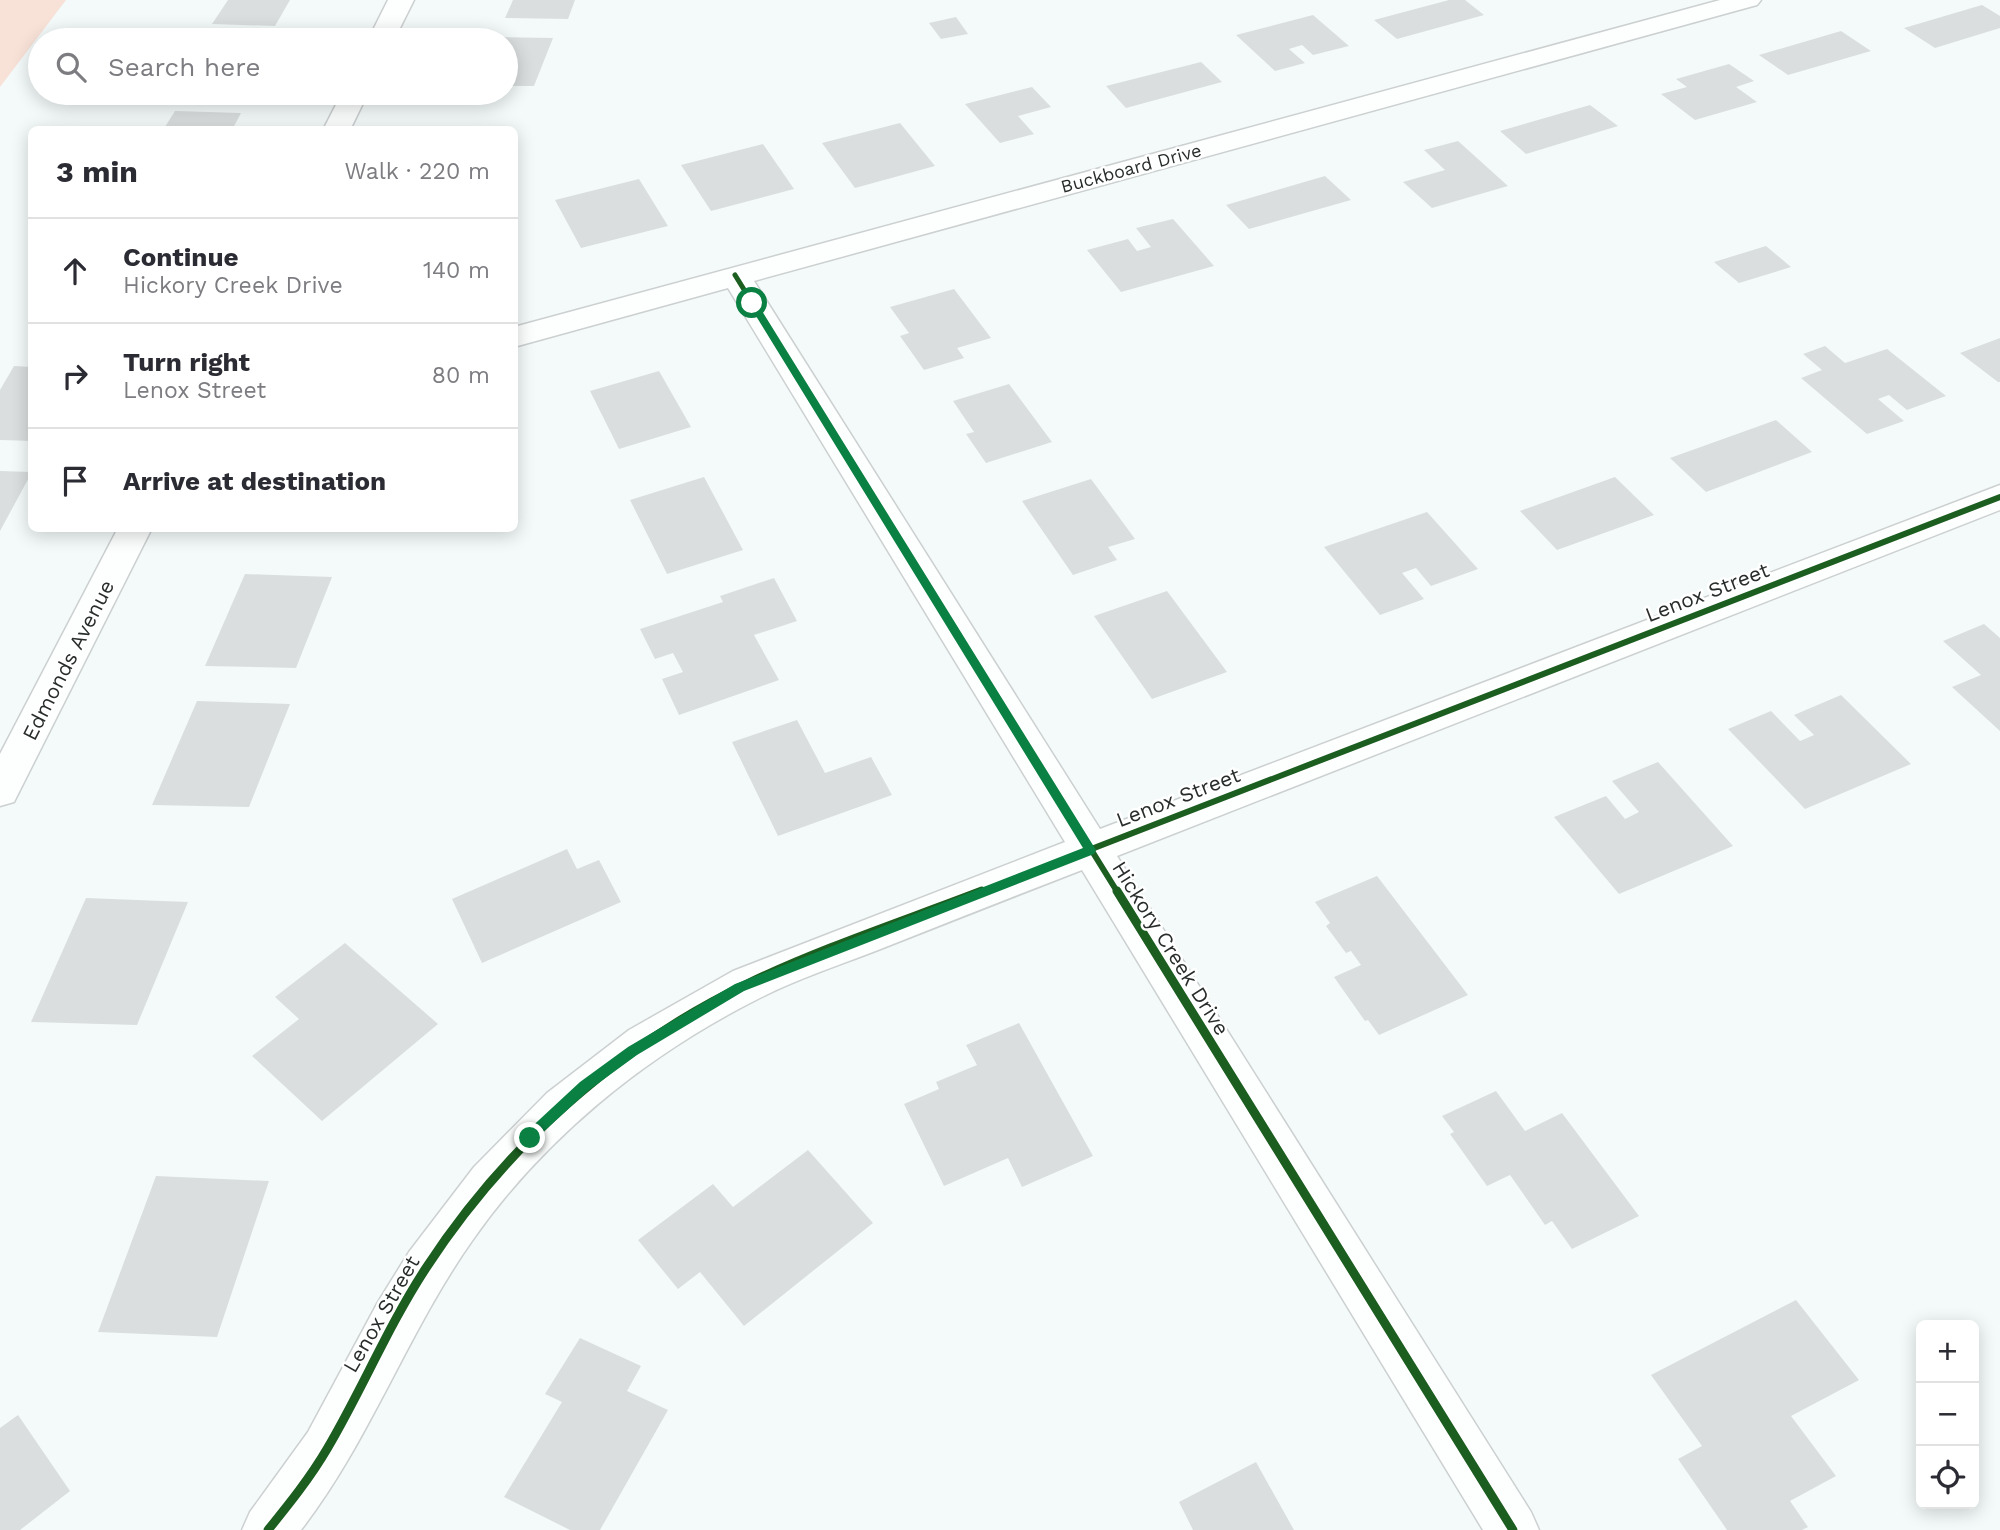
<!DOCTYPE html>
<meta charset="utf-8">
<style>
:root{--surface:#fff;--page:#f2f2f3;--text:#2b2b33;--muted:#7c7c81;--line:#e1e1e2}
body{margin:0;font-family:"Work Sans",sans-serif;background:var(--page);color:var(--text)}
.controls{position:absolute;right:21px;bottom:21px;display:grid;overflow:hidden;border-radius:10px;box-shadow:0 4px 18px #0003}
.controls button{width:63px;height:63px;display:grid;place-items:center;padding:0;border:0;border-bottom:2px solid var(--line);background:var(--surface);color:var(--text);font:35px sans-serif}
.stop{position:absolute;width:21px;height:21px;margin:-16px;border:5px solid #0b8043;border-radius:50%;background:#fff}
.stop.end{background:#0b8043;border-color:#fff;box-shadow:0 2px 7px #0008}
.list{margin:0;padding:0;list-style:none}
h2{display:flex;justify-content:space-between;align-items:center;height:91px;margin:0;padding:0 28px;font-size:30px}
h2 small{font-size:23px;font-weight:400;color:var(--muted)}
.list li{display:grid;grid-template-columns:46px 1fr auto;gap:21px;align-items:center;box-sizing:border-box;height:105px;padding:0 28px;border-top:2px solid var(--line)}
.list b{display:block;font-size:26px;white-space:nowrap}
.list p{margin:0;font-size:23px;white-space:nowrap;color:var(--muted)}
.list em{font-size:23px;font-style:normal;color:var(--muted)}
.icon{flex:none;width:38px;height:38px;fill:none;stroke:currentColor;stroke-width:2;stroke-linecap:round;stroke-linejoin:round}
.map{position:relative;flex:none;width:2000px;height:1530px;overflow:hidden}
.search{position:absolute;background:var(--surface);box-shadow:0 4px 18px #0003;left:28px;top:28px;width:490px;height:77px;display:flex;align-items:center;gap:18px;box-sizing:border-box;padding:0 24px;border-radius:38px;color:var(--muted);font-size:26px}
.panel{position:absolute;background:var(--surface);box-shadow:0 4px 18px #0003;left:28px;top:126px;width:490px;height:406px;border-radius:10px}
.map>svg:first-child{display:block}
.green{fill:#f8e2d8}
.building{fill:#dadede}
.lines{fill:none;stroke-linecap:round;stroke-linejoin:round}
.street-casing{stroke:#ccd0d0;stroke-width:3}
.street{fill:#fdfefe;fill-rule:evenodd}
.cycleway-far2-casing{stroke:#fff;stroke-width:9}
.cycleway-far1-casing{stroke:#fff;stroke-width:10}
.cycleway-casing{stroke:#fff;stroke-width:13}
.cycleway-far2{stroke:#1b5e20;stroke-width:5}
.cycleway-far1{stroke:#1b5e20;stroke-width:6}
.cycleway{stroke:#1b5e20;stroke-width:9}
.route{fill:#0b8043}
.labels{text-anchor:middle;dominant-baseline:central;stroke-width:5;stroke-linejoin:round;paint-order:stroke}
.far-street-label{font-size:18px;fill:#282d2c;stroke:#fff}
.street-label{font-size:21px;fill:#282d2c;stroke:#fff}
</style>
<div class="map">
<svg width="2000" height="1530" viewBox="0 0 2000 1530">
<rect width="100%" height="100%" fill="#f4fafa"/>
<polygon class="green" points="0,0 66,0 0,87"/>
<g class="building">
<polygon points="228,0 290,0 275,26 212,24"/>
<polygon points="513,0 575,0 568,19 505,18"/>
<polygon points="1449,0 1465,0 1484,15 1397,39 1374,20"/>
<polygon points="1982,5 2000,16 2000,28 1935,48 1904,28"/>
<polygon points="1313,15 1349,46 1313,55 1302,45 1289,49 1305,63 1275,71 1236,35"/>
<polygon points="956,17 968,34 941,39 929,23"/>
<polygon points="1841,31 1871,51 1788,75 1759,55"/>
<polygon points="489,37 553,38 534,86 506,86 506,40 487,40"/>
<polygon points="1201,62 1222,82 1126,108 1106,86"/>
<polygon points="1729,64 1754,81 1736,87 1757,102 1695,120 1661,94 1687,87 1676,79"/>
<polygon points="1032,87 1051,107 1018,116 1034,134 1000,143 965,104"/>
<polygon points="1590,105 1618,126 1526,154 1500,131"/>
<polygon points="175,111 241,113 232,130 163,130"/>
<polygon points="900,123 935,166 855,188 822,143"/>
<polygon points="1458,141 1508,186 1432,208 1403,182 1445,170 1424,150"/>
<polygon points="763,144 794,189 711,211 681,165"/>
<polygon points="1325,176 1351,200 1249,229 1226,205"/>
<polygon points="639,179 668,226 581,248 555,200"/>
<polygon points="1173,219 1214,266 1121,292 1087,250 1128,239 1137,251 1151,247 1136,228"/>
<polygon points="1766,246 1791,267 1739,283 1714,262"/>
<polygon points="954,289 991,338 957,348 964,358 924,370 900,336 909,333 890,307"/>
<polygon points="2000,338 2000,382 1998,382 1960,353"/>
<polygon points="1825,346 1845,363 1887,349 1946,396 1907,410 1889,395 1878,399 1904,421 1867,434 1801,378 1822,370 1803,354"/>
<polygon points="14,366 32,367 32,441 0,440 0,390"/>
<polygon points="659,371 691,427 619,449 590,391"/>
<polygon points="1009,384 1052,442 986,463 966,434 974,432 953,401"/>
<polygon points="1776,420 1812,452 1706,492 1670,458"/>
<polygon points="0,471 32,472 0,531"/>
<polygon points="704,477 743,550 667,574 630,500"/>
<polygon points="1615,477 1654,515 1557,550 1520,511"/>
<polygon points="1091,479 1135,539 1108,547 1117,560 1073,575 1022,501"/>
<polygon points="1427,512 1478,569 1431,586 1416,568 1402,573 1424,599 1380,615 1324,547"/>
<polygon points="245,574 332,577 296,668 205,666"/>
<polygon points="774,578 797,621 754,635 779,680 679,715 662,679 683,672 673,653 655,659 640,629 723,602 720,596"/>
<polygon points="1167,591 1227,672 1152,699 1094,616"/>
<polygon points="1984,624 2000,638 2000,731 1952,687 1981,675 1943,641"/>
<polygon points="1841,695 1911,764 1805,809 1728,729 1771,711 1800,741 1814,735 1794,715"/>
<polygon points="197,701 290,704 249,807 152,805"/>
<polygon points="797,720 825,773 871,757 892,795 778,836 732,742"/>
<polygon points="1658,762 1733,846 1619,894 1554,817 1606,796 1625,819 1639,812 1612,781"/>
<polygon points="567,849 577,869 599,860 621,902 482,963 452,899"/>
<polygon points="1377,876 1468,995 1379,1035 1368,1020 1365,1021 1334,977 1361,965 1351,951 1346,953 1326,926 1330,923 1315,902"/>
<polygon points="86,898 188,902 137,1025 31,1022"/>
<polygon points="345,943 438,1024 322,1121 252,1056 299,1019 275,997"/>
<polygon points="1019,1023 1093,1156 1022,1187 1008,1158 944,1186 904,1104 939,1089 936,1082 977,1065 966,1045"/>
<polygon points="1496,1091 1525,1131 1562,1113 1639,1216 1572,1249 1552,1221 1545,1225 1510,1175 1487,1186 1450,1134 1454,1132 1442,1116"/>
<polygon points="808,1150 873,1223 744,1326 700,1272 678,1289 638,1240 713,1184 733,1207"/>
<polygon points="156,1176 269,1181 217,1337 98,1332"/>
<polygon points="1796,1300 1859,1380 1791,1416 1836,1476 1790,1501 1808,1527 1802,1530 1727,1530 1678,1459 1702,1446 1651,1375"/>
<polygon points="580,1338 641,1366 627,1391 668,1410 600,1530 570,1530 504,1497 562,1402 545,1394"/>
<polygon points="18,1415 70,1491 20,1530 0,1530 0,1428"/>
<polygon points="1256,1462 1294,1530 1193,1530 1179,1502"/>
</g>
<g class="lines">
<g class="street-casing">
<g id="street">
<polygon points="388,0 414,0 394,40 368,40"/>
<path d="M1720,0H1761L1757,5L754,281L1100,829L2000,485V510L1117,856L1531,1512L1539,1530H1483L1082,870C1014,896 946,923 878,950C837,966 794,980 754,1001C644,1057 543,1139 472,1241C407,1333 370,1441 301,1530H242L250,1512L308,1432L378,1302L409,1252L474,1167L547,1093L629,1030L733,971L1065,842L728,288L514,347V327Z"/>
<polygon points="342,93 368,93 350,130 323,130"/>
<polygon points="118,528 152,528 14,802 0,806 0,754"/>
</g>
</g>
<use href="#street" class="street"/>
<g class="cycleway-far2-casing">
<polyline id="cycleway-far2" points="735,275 808,393"/>
</g>
<g class="cycleway-far1-casing">
<g id="cycleway-far1">
<polyline points="807,391 1118,893"/>
<polyline points="978,893 2000,497"/>
</g>
</g>
<g class="cycleway-casing">
<g id="cycleway">
<polyline points="1117,891 1513,1530"/>
<path d="M268,1530C289,1504 310,1478 327,1449C362,1390 388,1326 426,1268C505,1147 616,1047 747,984C822,948 904,921 982,891"/>
</g>
</g>
<use href="#cycleway-far2" class="cycleway-far2"/>
<use href="#cycleway-far1" class="cycleway-far1"/>
<use href="#cycleway" class="cycleway"/>
</g>
<polygon class="route" points="752,301 757,303 1096,850 1094,854 744,991 637,1055 589,1090 530,1144 525,1142 525,1133 580,1082 628,1047 735,984 1083,848 748,303"/>
<g class="labels">
<g class="far-street-label">
<text transform="translate(1131 168) rotate(-15)">Buckboard Drive</text>
</g>
<g class="street-label">
<text transform="translate(1707 592) rotate(-21)">Lenox Street</text>
<text transform="translate(68 660) rotate(-63)">Edmonds Avenue</text>
<text transform="translate(1178 797) rotate(-21)">Lenox Street</text>
<text transform="translate(1171 948) rotate(58)">Hickory Creek Drive</text>
<text transform="translate(381 1314) rotate(-60)">Lenox Street</text>
</g>
</g>
</svg>
<div class="controls">
<button>+</button>
<button>−</button>
<button><svg class="icon" aria-label="locate" viewBox="0 0 24 24"><circle cx="12" cy="12" r="6"/><path d="M12 2v4M12 18v4M2 12h4M18 12h4"/></svg></button>
</div>
<div class="stop" style="left:752px;top:303px"></div>
<div class="stop end" style="left:530px;top:1138px"></div>
<div class="search"><svg class="icon" aria-label="search" viewBox="0 0 24 24"><circle cx="10" cy="10" r="6"/><path d="M15 15l6 6"/></svg>Search here</div>
<section class="panel">
<h2>3 min<small>Walk · 220 m</small></h2>
<ul class="list">
<li><svg class="icon" aria-label="ahead" viewBox="0 0 24 24"><path d="M12 20V5M6 11l6-6 6 6"/></svg><div><b>Continue</b><p>Hickory Creek Drive</p></div><em>140 m</em></li>
<li><svg class="icon" aria-label="right" viewBox="0 0 24 24"><path d="M7 20v-9h11M14 6l5 5-5 5"/></svg><div><b>Turn right</b><p>Lenox Street</p></div><em>80 m</em></li>
<li><svg class="icon" aria-label="arrive" viewBox="0 0 24 24"><path d="M6 21V4h12l-3 4 3 4H6"/></svg><div><b>Arrive at destination</b></div></li>
</ul>
</section>
</div>
